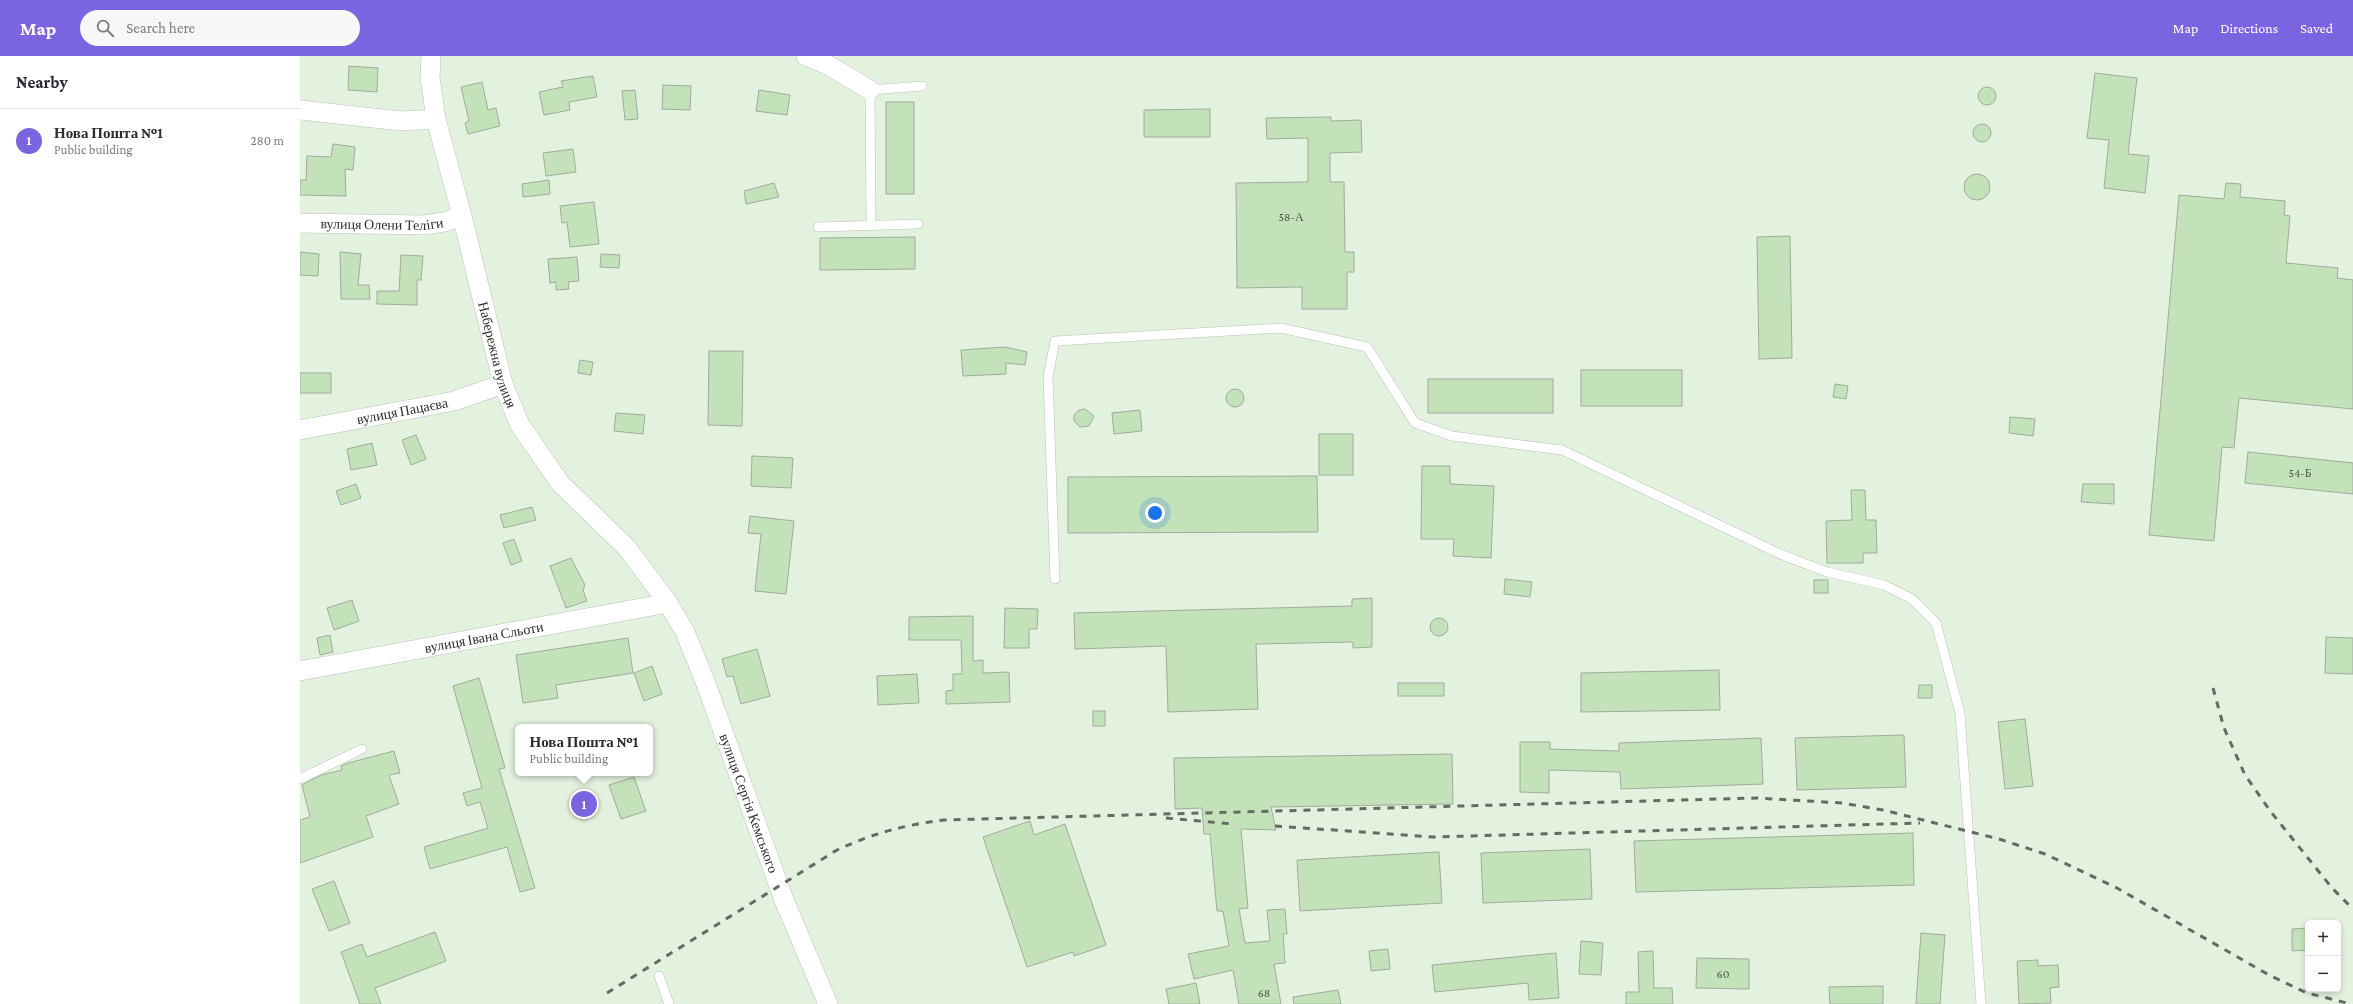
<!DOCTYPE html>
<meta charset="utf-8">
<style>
:root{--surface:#fff;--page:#f7f7f7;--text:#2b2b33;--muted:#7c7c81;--line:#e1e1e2;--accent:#7b64df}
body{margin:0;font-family:"Crimson Pro",serif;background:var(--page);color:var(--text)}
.controls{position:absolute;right:12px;bottom:12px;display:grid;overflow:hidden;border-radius:6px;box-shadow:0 2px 6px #0003}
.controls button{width:36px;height:36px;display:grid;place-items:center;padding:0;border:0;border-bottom:1px solid var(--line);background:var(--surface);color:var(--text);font:20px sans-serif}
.you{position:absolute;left:855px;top:457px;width:14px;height:14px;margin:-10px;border:3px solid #fff;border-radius:50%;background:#1a73e8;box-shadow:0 0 0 6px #1a73e833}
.badge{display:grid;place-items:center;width:26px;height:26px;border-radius:50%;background:var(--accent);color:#fff;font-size:13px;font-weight:700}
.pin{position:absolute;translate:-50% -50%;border:2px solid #fff;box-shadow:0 1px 4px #0006}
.popup{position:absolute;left:215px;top:668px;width:138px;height:52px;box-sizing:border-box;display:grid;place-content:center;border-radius:6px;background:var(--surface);filter:drop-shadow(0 1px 3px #0005);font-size:13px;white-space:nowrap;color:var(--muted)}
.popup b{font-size:15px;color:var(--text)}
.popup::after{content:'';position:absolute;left:50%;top:100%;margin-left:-8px;border:8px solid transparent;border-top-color:var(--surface)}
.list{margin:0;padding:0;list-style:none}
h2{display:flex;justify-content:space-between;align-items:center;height:52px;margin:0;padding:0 16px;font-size:17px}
h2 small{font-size:13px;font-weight:400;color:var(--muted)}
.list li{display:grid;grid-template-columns:26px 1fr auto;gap:12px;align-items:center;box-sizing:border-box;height:64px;padding:0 16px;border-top:1px solid var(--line)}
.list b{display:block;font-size:15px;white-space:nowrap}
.list p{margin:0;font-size:13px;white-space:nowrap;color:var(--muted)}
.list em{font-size:13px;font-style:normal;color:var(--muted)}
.icon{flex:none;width:22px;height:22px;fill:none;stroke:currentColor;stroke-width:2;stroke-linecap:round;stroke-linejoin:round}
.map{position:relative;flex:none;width:2053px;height:948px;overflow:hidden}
header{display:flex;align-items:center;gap:24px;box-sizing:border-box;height:56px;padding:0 20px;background:var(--accent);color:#fff}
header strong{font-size:19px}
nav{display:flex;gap:22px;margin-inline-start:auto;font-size:14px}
.search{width:280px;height:36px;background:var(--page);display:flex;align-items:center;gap:10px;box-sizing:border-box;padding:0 14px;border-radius:22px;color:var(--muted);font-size:15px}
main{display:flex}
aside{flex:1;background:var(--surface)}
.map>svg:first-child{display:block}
.building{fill:#c3e2b9;stroke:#a0ac9c}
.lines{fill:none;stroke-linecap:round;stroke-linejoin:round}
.service-casing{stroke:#b7c4b3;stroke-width:10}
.minor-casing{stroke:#b7c4b3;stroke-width:20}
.service{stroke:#fff;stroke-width:9}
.minor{stroke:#fff;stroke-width:19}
.rail{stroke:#646b62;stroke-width:3;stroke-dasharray:7 7;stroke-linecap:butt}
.labels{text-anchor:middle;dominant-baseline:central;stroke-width:4;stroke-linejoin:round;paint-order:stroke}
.number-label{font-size:12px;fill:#505b4c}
.street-label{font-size:14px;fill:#292e28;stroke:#fff}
</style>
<header>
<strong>Map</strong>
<div class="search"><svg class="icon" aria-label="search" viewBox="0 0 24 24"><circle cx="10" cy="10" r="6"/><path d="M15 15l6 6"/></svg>Search here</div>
<nav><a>Map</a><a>Directions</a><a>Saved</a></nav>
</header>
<main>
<aside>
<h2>Nearby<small></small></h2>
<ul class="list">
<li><span class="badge">1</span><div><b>Нова Пошта №1</b><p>Public building</p></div><em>280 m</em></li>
</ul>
</aside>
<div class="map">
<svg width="2053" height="948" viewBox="0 0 2053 948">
<rect width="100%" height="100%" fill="#e3f1df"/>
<g class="building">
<polygon points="49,10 78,12 77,36 48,34"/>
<polygon points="1795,17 1837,22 1828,98 1849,100 1845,137 1804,132 1809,84 1787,82"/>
<polygon points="293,20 297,41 269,46 270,54 244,59 239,36 263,31 261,25"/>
<polygon points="182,26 188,54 196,52 200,70 168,78 165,67 169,65 161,31"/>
<polygon points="363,29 391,30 390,54 362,53"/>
<circle cx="1687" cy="40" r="9"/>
<polygon points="335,34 338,63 325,64 322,35"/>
<polygon points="459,34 490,39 487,59 456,55"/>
<rect x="586" y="46" width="28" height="92"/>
<polygon points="910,53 910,81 844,81 844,54"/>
<polygon points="1031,61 1031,65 1061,64 1062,96 1030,97 1030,126 1044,126 1045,196 1054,196 1054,216 1047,216 1047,253 1002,253 1002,231 937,232 936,127 1008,126 1008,82 967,83 966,62"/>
<circle cx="1682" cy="77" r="9"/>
<polygon points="33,88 55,91 53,114 45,113 46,140 0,139 0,124 6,124 7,100 31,101"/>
<polygon points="273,93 276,116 246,120 243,97"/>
<circle cx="1677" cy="131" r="13"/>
<polygon points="249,124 250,138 223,141 222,128"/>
<polygon points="474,127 479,141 446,148 444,135"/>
<polygon points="1926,127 1941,128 1940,141 1985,145 1984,159 1990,160 1986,207 2038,212 2037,222 2053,224 2053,353 1939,342 1934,392 1922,391 1914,485 1849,479 1879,139 1924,143"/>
<polygon points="294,146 299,188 270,191 267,166 262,167 260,150"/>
<polygon points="1490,180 1492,302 1459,303 1457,181"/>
<polygon points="615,181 615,213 520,214 520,182"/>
<polygon points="0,196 19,198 18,220 0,219"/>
<polygon points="40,196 61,198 58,229 69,229 70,243 41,243"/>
<polygon points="301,198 320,199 319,212 300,211"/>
<polygon points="101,199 123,200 121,224 117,224 117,249 77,248 77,235 99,235"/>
<polygon points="277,201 279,225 268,226 269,233 256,234 256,226 250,227 248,203"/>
<polygon points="705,291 727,296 725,309 706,307 706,318 663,320 661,294"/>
<polygon points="409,295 443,295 442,370 408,369"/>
<polygon points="280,304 293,306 291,319 278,317"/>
<rect x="1281" y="314" width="101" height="36"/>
<rect x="0" y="317" width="31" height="20"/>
<rect x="1128" y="323" width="125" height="34"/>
<polygon points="1535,328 1548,330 1546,343 1533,341"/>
<circle cx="935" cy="342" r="9"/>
<polygon points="785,353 794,360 789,370 780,371 774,365 774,359 779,354"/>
<polygon points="840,354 842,375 814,378 812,357"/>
<polygon points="316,357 345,359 343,378 314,375"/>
<polygon points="1710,361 1735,363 1733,380 1709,377"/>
<rect x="1019" y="378" width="34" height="41"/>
<polygon points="116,379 126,403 111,409 102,384"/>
<polygon points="72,387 77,409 51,414 47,393"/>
<polygon points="1948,396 2053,407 2053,438 1945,427"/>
<polygon points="452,400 493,402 491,432 451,430"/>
<polygon points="1122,410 1150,410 1150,428 1194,430 1191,502 1153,500 1154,483 1121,483"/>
<polygon points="1017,420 1018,476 768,477 768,421"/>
<polygon points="56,428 61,442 41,449 36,435"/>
<polygon points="1783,428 1814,428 1814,448 1781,446"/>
<polygon points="1551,434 1565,434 1566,464 1576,464 1577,497 1563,497 1563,507 1527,507 1526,465 1552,464"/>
<polygon points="232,451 236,464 204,472 200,459"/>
<polygon points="450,460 494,465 486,538 455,535 461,478 448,477"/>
<polygon points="214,483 222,505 211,509 203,487"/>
<polygon points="271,502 285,529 283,534 287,545 266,552 250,510"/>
<polygon points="1205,523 1232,526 1230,541 1204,538"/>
<rect x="1514" y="524" width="14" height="13"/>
<polygon points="1072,542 1072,591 1053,592 1053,586 956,588 958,653 868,656 866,590 775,593 774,557 1052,550 1052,543"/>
<polygon points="52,544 59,565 34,574 27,552"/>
<polygon points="705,552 738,553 737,573 729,573 729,592 704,592"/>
<polygon points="673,560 673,605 683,604 683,617 709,616 710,646 646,648 646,635 653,634 653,618 662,618 661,584 609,584 609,561"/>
<circle cx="1139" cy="571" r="9"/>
<polygon points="30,579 33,596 20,599 17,582"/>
<polygon points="2026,581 2053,582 2053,618 2025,617"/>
<polygon points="328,582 333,617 256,629 258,642 223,647 216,599"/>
<polygon points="457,593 470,640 441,648 433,620 427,621 422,603"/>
<polygon points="352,610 362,638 344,645 334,617"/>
<polygon points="1419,614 1420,654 1281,656 1281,617"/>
<polygon points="617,618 619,647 578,649 577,620"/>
<polygon points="179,622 205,712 199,713 235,832 220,836 207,791 130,813 124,791 188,772 180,746 167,750 163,737 182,732 153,630"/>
<rect x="1098" y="627" width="46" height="13"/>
<polygon points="1619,629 1632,629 1632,642 1618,642"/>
<rect x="793" y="655" width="12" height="15"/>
<polygon points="1725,663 1733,730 1705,733 1698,666"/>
<polygon points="1604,679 1606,731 1497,734 1495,682"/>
<polygon points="1461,682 1463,728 1321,733 1320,716 1249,714 1249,737 1220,736 1220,686 1250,686 1250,693 1319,695 1319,687"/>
<polygon points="94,695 100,717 89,719 99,748 66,760 73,781 0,807 0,764 10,761 2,729 21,719 42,714 41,710 48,707"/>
<polygon points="1152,698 1153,748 971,751 976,774 941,773 948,852 939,853 945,887 970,885 967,854 985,853 987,878 983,878 985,907 974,908 981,948 939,948 933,914 894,923 888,898 929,890 923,855 917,855 910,778 904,778 902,752 875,753 874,702"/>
<polygon points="334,721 346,755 321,763 309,729"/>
<polygon points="730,765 734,779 765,768 806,889 774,900 773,896 727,911 683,781"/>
<polygon points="1613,777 1614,829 1336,836 1334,785"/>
<polygon points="1290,793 1292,843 1183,847 1181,797"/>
<polygon points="1139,796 1142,847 1000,855 997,804"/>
<polygon points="34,825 50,867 29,875 12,833"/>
<polygon points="2008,872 2008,894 1992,895 1992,873"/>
<polygon points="135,876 146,905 75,932 81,948 60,948 41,896 62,888 67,901"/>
<polygon points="1621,877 1645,879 1640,948 1616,948"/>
<polygon points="1281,885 1303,887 1301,919 1279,918"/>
<polygon points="1088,893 1090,913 1071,915 1069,895"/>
<polygon points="1353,895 1354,932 1372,932 1373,948 1326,948 1326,936 1339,936 1338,896"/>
<polygon points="1256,897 1259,942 1229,944 1228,927 1135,936 1132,909"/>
<polygon points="1397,902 1449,903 1449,933 1396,932"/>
<polygon points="1738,904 1738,910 1758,909 1759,931 1750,932 1751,947 1719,948 1717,905"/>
<polygon points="896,927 900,948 869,948 866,933"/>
<polygon points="1583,930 1583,948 1530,948 1529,931"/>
<polygon points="1038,934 1041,948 994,948 993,941"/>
</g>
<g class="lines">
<g class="service-casing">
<g id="service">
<polyline points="571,170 570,34 622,30"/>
<polyline points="518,171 618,168"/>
<polyline points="755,523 748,321 755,285 981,272 1067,291 1115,367 1152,380 1262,394 1480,498 1527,516 1584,529 1612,543 1636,567 1660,657 1681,948"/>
<polyline points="0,723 62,693"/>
<polyline points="359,920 369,948"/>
</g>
</g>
<g class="minor-casing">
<g id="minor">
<path id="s1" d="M131,0L130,21L136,63L162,160L203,328L220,369L260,427L327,492L368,547L385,576L406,628L484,844L528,948"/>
<polyline points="506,0 528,9 570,34"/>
<polyline points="0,54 101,65 136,63"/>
<path id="s2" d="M0,167L124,169L144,166L162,160"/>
<path id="s3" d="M0,374L154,345L203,328"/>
<path id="s4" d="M0,615L368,547"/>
</g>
</g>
<use href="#service" class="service"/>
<use href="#minor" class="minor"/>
<g class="rail">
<polyline points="1913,632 1924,672 1945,719 1971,756 2032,832 2053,853"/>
<polyline points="866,762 933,768"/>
<polyline points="975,770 1134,781 1620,767"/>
<path d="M307,937L537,794C574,777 604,769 644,764L1457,742L1542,747L1583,754L1699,783L1745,798L1817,832L1969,919L2007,937L2051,948"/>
</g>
</g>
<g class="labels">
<g class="number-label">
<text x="991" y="161">58-А</text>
<text x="2000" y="417">54-Б</text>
<text x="1423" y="918">60</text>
<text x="964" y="937">68</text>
</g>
<g class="street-label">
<text stroke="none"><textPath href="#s2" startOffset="82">вулиця Олени Теліги</textPath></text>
<text stroke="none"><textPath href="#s1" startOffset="307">Набережна вулиця</textPath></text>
<text stroke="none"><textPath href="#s3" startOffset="104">вулиця Пацаєва</textPath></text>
<text stroke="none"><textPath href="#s4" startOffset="187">вулиця Івана Сльоти</textPath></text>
<text stroke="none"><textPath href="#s1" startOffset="830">вулиця Сергія Кемського</textPath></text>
</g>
</g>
</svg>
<div class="controls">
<button>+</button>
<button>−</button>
</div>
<div class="you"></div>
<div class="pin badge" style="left:284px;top:748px">1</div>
<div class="popup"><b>Нова Пошта №1</b>Public building</div>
</div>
</main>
